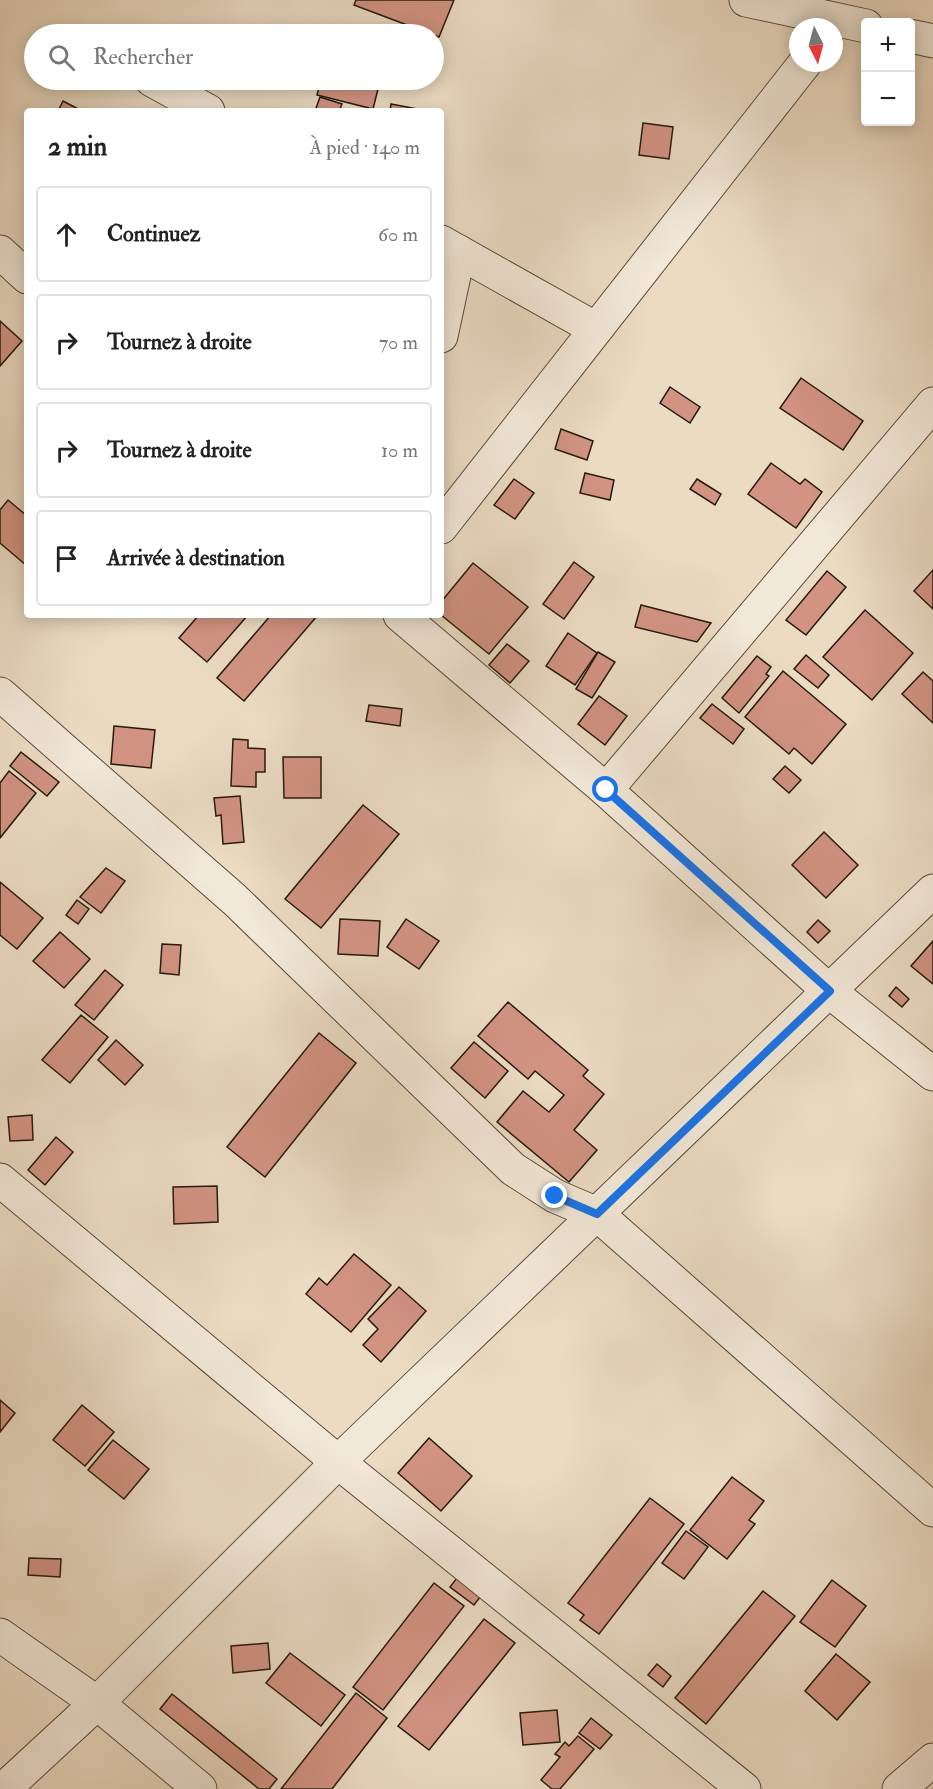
<!DOCTYPE html>
<html lang="fr">
<meta charset="utf-8">
<style>
:root{--surface:#fff;--page:#f6f6f6;--text:#222;--muted:#767676;--line:#e0e0e0}
body{margin:0;font-family:"IM FELL Double Pica",serif;background:var(--page);color:var(--text)}
.controls{position:absolute;right:18px;top:18px;display:grid;overflow:hidden;border-radius:6px;box-shadow:0 3px 15px #0003}
.controls button{width:54px;height:54px;display:grid;place-items:center;padding:0;border:0;border-bottom:2px solid var(--line);background:var(--surface);color:var(--text);font:30px sans-serif}
.compass{position:absolute;left:789px;top:18px;width:54px;height:54px;border-radius:50%;background:var(--surface);box-shadow:0 3px 15px #0003;rotate:174deg}
.stop{position:absolute;width:18px;height:18px;margin:-14px;border:4px solid #1a73e8;border-radius:50%;background:#fff}
.stop.end{background:#1a73e8;border-color:#fff;box-shadow:0 2px 6px #0008}
.list{margin:0;padding:0;list-style:none}
h2{display:flex;justify-content:space-between;align-items:center;height:78px;margin:0;padding:0 24px;font-size:26px}
h2 small{font-size:20px;font-weight:400;color:var(--muted)}
.list li{display:grid;grid-template-columns:39px 1fr auto;gap:18px;align-items:center;box-sizing:border-box;height:96px;margin:0 12px 12px;padding:0 12px;border:2px solid var(--line);border-radius:6px}
.list b{display:block;font-size:22px;white-space:nowrap}
.list em{font-size:20px;font-style:normal;color:var(--muted)}
.icon{flex:none;width:33px;height:33px;fill:none;stroke:currentColor;stroke-width:2;stroke-linecap:round;stroke-linejoin:round}
.map{position:relative;flex:none;width:933px;height:1789px;overflow:hidden}
.search{position:absolute;background:var(--surface);box-shadow:0 3px 15px #0003;left:24px;top:24px;width:420px;height:66px;display:flex;align-items:center;gap:15px;box-sizing:border-box;padding:0 21px;border-radius:33px;color:var(--muted);font-size:22px}
.panel{position:absolute;background:var(--surface);box-shadow:0 3px 15px #0003;left:24px;top:108px;width:420px;height:510px;border-radius:6px}
.map>svg:first-child{display:block}
.building{fill:#d29383;stroke:#271a0c;stroke-width:1.5}
.lines{fill:none;stroke-linecap:round;stroke-linejoin:round}
.minor-casing{stroke:#584a3a;stroke-width:35}
.minor{stroke:#f2e8d8;stroke-width:33}
.route{stroke:#1a73e8;stroke-width:8}
</style>
<div class="map">
<svg width="933" height="1789" viewBox="0 0 933 1789">
<rect width="100%" height="100%" fill="#ebdbc3"/>
<filter id="stains"><feTurbulence type="fractalNoise" baseFrequency=".00333" numOctaves="4"/><feColorMatrix values="0 0 0 0 .2 0 0 0 0 .09 0 0 0 0 .02 0 0 0 .5 -.17"/></filter>
<radialGradient id="worn" r=".72"><stop offset=".6" stop-color="#630" stop-opacity="0"/><stop offset="1" stop-color="#630" stop-opacity=".3"/></radialGradient>
<g class="building">
<polygon points="356,0 454,0 439,37 354,5"/>
<polygon points="321,80 342,80 378,89 373,109 317,95"/>
<polygon points="320,97 342,104 339,111 315,111"/>
<polygon points="63,101 82,111 58,111"/>
<polygon points="391,104 428,111 390,111"/>
<polygon points="643,123 673,127 669,159 639,155"/>
<polygon points="0,321 22,341 0,366"/>
<polygon points="801,378 863,421 843,450 780,408"/>
<polygon points="670,387 700,407 690,423 660,403"/>
<polygon points="561,429 593,441 587,460 555,449"/>
<polygon points="771,463 800,484 805,479 822,492 796,528 748,494"/>
<polygon points="585,473 614,480 610,500 580,493"/>
<polygon points="514,479 534,493 515,519 494,505"/>
<polygon points="697,479 721,494 715,505 690,489"/>
<polygon points="8,500 27,516 27,566 0,543 0,510"/>
<polygon points="574,562 594,577 564,619 543,604"/>
<polygon points="473,563 528,607 489,654 441,615 441,602"/>
<polygon points="933,570 933,609 914,591"/>
<polygon points="827,571 846,587 806,635 786,620"/>
<polygon points="641,605 711,623 697,642 635,627"/>
<polygon points="865,610 913,653 872,700 823,657"/>
<polygon points="199,615 248,615 207,662 179,638"/>
<polygon points="271,615 318,615 244,701 217,678"/>
<polygon points="568,633 597,653 575,685 546,666"/>
<polygon points="507,644 529,661 510,683 489,665"/>
<polygon points="598,652 615,662 592,698 576,689"/>
<polygon points="806,655 829,675 818,688 794,669"/>
<polygon points="757,656 771,667 766,674 769,676 739,713 722,698"/>
<polygon points="783,671 846,724 812,764 794,748 789,754 745,717"/>
<polygon points="923,672 933,681 933,723 902,694"/>
<polygon points="599,696 627,716 605,745 578,724"/>
<polygon points="712,704 744,729 733,744 700,718"/>
<polygon points="369,705 402,709 400,726 366,721"/>
<polygon points="114,726 155,730 151,768 111,764"/>
<polygon points="233,739 248,740 248,748 265,749 265,772 256,772 256,787 231,786"/>
<polygon points="21,752 59,782 47,796 10,766"/>
<polygon points="283,757 321,757 321,798 284,798"/>
<polygon points="785,766 801,780 789,793 773,779"/>
<polygon points="9,771 36,793 0,838 0,783"/>
<polygon points="240,796 244,842 223,844 221,815 216,816 214,798"/>
<polygon points="363,805 399,834 321,928 285,899"/>
<polygon points="824,832 858,865 826,898 792,865"/>
<polygon points="106,868 125,881 101,913 80,897"/>
<polygon points="0,882 43,918 17,949 0,935"/>
<polygon points="77,900 89,909 78,924 66,915"/>
<polygon points="340,919 380,921 378,956 338,954"/>
<polygon points="406,919 439,941 419,969 387,947"/>
<polygon points="818,920 830,931 818,943 807,932"/>
<polygon points="60,932 90,959 64,988 33,961"/>
<polygon points="933,941 933,984 911,966"/>
<polygon points="162,944 181,945 179,975 160,973"/>
<polygon points="105,970 123,985 94,1020 75,1005"/>
<polygon points="896,987 909,999 902,1007 889,996"/>
<polygon points="508,1002 588,1070 583,1076 604,1094 574,1130 597,1150 569,1182 497,1122 523,1091 549,1112 564,1095 535,1071 528,1079 478,1036"/>
<polygon points="81,1015 108,1037 70,1083 42,1060"/>
<polygon points="319,1033 356,1063 265,1177 227,1147"/>
<polygon points="116,1040 143,1065 125,1085 98,1060"/>
<polygon points="474,1042 508,1071 485,1098 451,1068"/>
<polygon points="32,1115 33,1140 10,1141 8,1117"/>
<polygon points="56,1137 73,1152 45,1185 28,1170"/>
<polygon points="217,1186 218,1222 174,1224 173,1187"/>
<polygon points="354,1254 391,1285 351,1332 306,1294 319,1278 327,1285"/>
<polygon points="399,1287 426,1311 381,1362 363,1345 378,1329 368,1319"/>
<polygon points="0,1400 15,1413 0,1432"/>
<polygon points="82,1405 114,1432 85,1466 53,1440"/>
<polygon points="429,1438 472,1476 441,1511 398,1473"/>
<polygon points="113,1440 149,1469 124,1499 88,1470"/>
<polygon points="732,1477 764,1501 749,1520 755,1524 727,1559 690,1530"/>
<polygon points="650,1498 684,1524 599,1634 580,1620 584,1615 568,1603"/>
<polygon points="686,1531 708,1547 684,1579 662,1563"/>
<polygon points="29,1558 61,1559 60,1577 28,1575"/>
<polygon points="460,1574 484,1592 474,1605 450,1587"/>
<polygon points="832,1580 866,1606 835,1647 800,1622"/>
<polygon points="434,1583 464,1606 383,1710 353,1687"/>
<polygon points="763,1591 795,1616 706,1724 675,1698"/>
<polygon points="484,1619 515,1643 429,1750 398,1726"/>
<polygon points="268,1643 270,1669 233,1673 231,1646"/>
<polygon points="290,1653 345,1695 321,1726 266,1683"/>
<polygon points="836,1654 870,1682 837,1720 805,1691"/>
<polygon points="657,1664 671,1676 663,1687 648,1675"/>
<polygon points="356,1693 387,1718 332,1789 281,1789"/>
<polygon points="172,1694 277,1779 269,1789 259,1789 160,1709"/>
<polygon points="557,1710 560,1742 523,1745 520,1713"/>
<polygon points="591,1718 612,1735 600,1749 579,1733"/>
<polygon points="578,1736 594,1749 560,1789 552,1789 541,1780 560,1757 555,1754 565,1742 569,1746"/>
</g>
<g class="lines">
<g class="minor-casing">
<g id="minor">
<polyline points="746,0 866,26"/>
<polyline points="910,36 933,41"/>
<polyline points="152,80 208,111"/>
<polyline points="441,242 596,329"/>
<polyline points="0,252 27,277"/>
<polyline points="441,336 459,252"/>
<polyline points="441,527 805,63"/>
<polyline points="400,615 606,790 829,991 933,1074"/>
<polyline points="0,694 235,900 513,1169 555,1196 597,1214 933,1510"/>
<polyline points="606,790 933,404"/>
<polyline points="0,1180 338,1462 744,1789"/>
<polyline points="0,1635 97,1703 200,1789"/>
<polyline points="4,1789 97,1703 338,1462 933,891"/>
<polyline points="899,1789 933,1760"/>
</g>
</g>
<use href="#minor" class="minor"/>
</g>
<g class="lines">
<polyline class="route" points="555,1196 597,1214 830,991 606,790"/>
</g>
<rect width="100%" height="100%" filter="url(#stains)"/>
<rect width="100%" height="100%" fill="url(#worn)"/>
</svg>
<div class="controls">
<button>+</button>
<button>−</button>
</div>
<svg class="compass" viewBox="-18 -18 36 36"><path d="M0-13l5 13h-10z" fill="#e53935"/><path d="M0 13l5-13h-10z" fill="#767676"/></svg>
<div class="stop" style="left:606px;top:790px"></div>
<div class="stop end" style="left:555px;top:1196px"></div>
<div class="search"><svg class="icon" aria-label="search" viewBox="0 0 24 24"><circle cx="10" cy="10" r="6"/><path d="M15 15l6 6"/></svg>Rechercher</div>
<section class="panel">
<h2>2 min<small>À pied · 140 m</small></h2>
<ul class="list">
<li><svg class="icon" aria-label="ahead" viewBox="0 0 24 24"><path d="M12 20V5M6 11l6-6 6 6"/></svg><div><b>Continuez</b></div><em>60 m</em></li>
<li><svg class="icon" aria-label="right" viewBox="0 0 24 24"><path d="M7 20v-9h11M14 6l5 5-5 5"/></svg><div><b>Tournez à droite</b></div><em>70 m</em></li>
<li><svg class="icon" aria-label="right" viewBox="0 0 24 24"><path d="M7 20v-9h11M14 6l5 5-5 5"/></svg><div><b>Tournez à droite</b></div><em>10 m</em></li>
<li><svg class="icon" aria-label="arrive" viewBox="0 0 24 24"><path d="M6 21V4h12l-3 4 3 4H6"/></svg><div><b>Arrivée à destination</b></div></li>
</ul>
</section>
</div>
